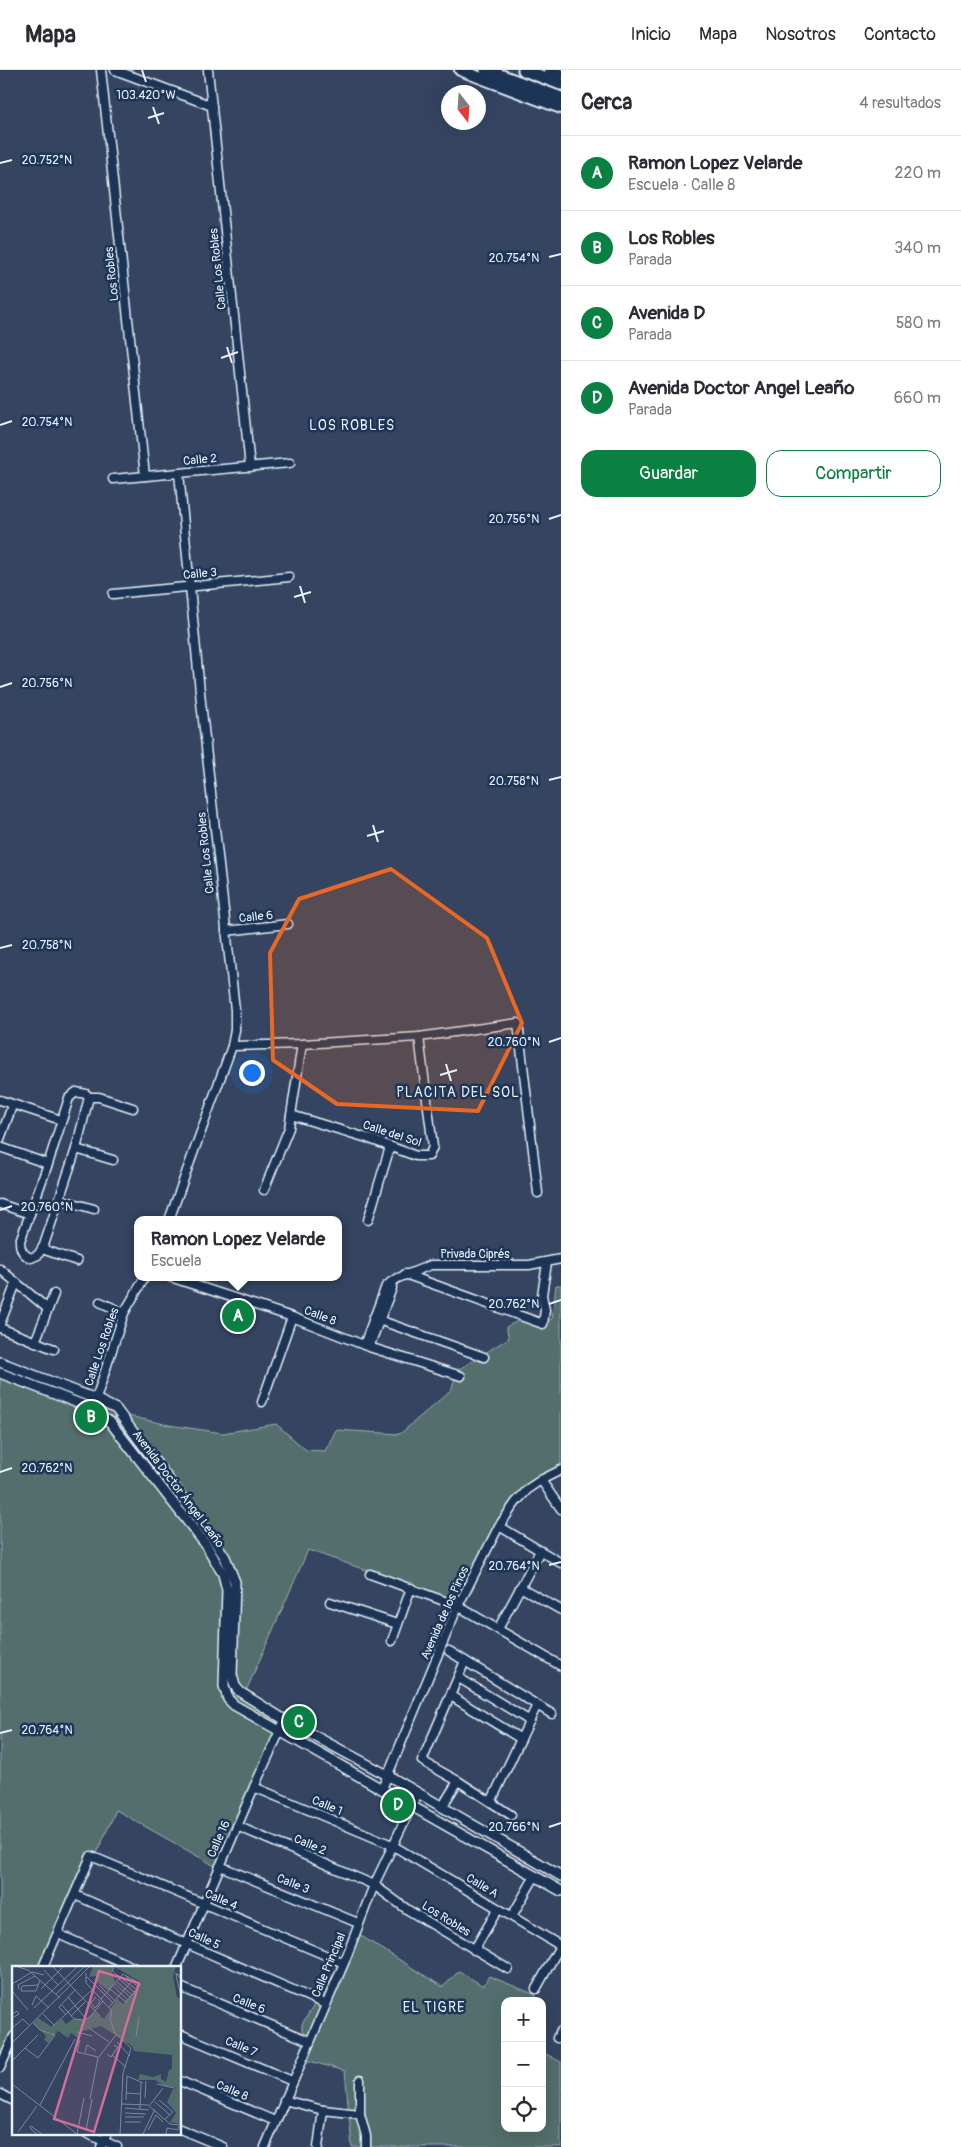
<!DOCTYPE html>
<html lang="es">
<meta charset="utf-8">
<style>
:root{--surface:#fff;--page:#f7f7f7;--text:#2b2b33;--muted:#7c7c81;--line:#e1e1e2;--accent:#0b8043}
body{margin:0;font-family:Pangolin,sans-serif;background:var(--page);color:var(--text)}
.controls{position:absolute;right:15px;bottom:15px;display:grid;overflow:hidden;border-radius:10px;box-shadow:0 5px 20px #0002}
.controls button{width:45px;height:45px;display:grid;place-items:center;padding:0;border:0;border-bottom:1px solid var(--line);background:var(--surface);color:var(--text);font:25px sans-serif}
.compass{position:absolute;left:441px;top:15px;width:45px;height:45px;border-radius:50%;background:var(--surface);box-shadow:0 5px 20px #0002;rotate:163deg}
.you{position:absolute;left:251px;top:1002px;width:18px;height:18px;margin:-12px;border:4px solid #fff;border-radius:50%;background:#1a73e8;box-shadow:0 0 0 8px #1a73e833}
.badge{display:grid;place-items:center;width:32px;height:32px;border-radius:50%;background:var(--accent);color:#fff;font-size:16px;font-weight:700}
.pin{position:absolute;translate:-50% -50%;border:2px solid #fff;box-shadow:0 1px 5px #0006}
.popup{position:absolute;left:134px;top:1146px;width:208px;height:65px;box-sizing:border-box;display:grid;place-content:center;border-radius:10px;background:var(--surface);filter:drop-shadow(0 1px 4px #0005);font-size:16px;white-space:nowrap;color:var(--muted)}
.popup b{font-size:19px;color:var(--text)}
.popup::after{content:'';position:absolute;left:50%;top:100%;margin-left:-10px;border:10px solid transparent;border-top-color:var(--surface)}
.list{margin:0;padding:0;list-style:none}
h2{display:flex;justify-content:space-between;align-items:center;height:65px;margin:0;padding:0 20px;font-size:21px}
h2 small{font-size:16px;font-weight:400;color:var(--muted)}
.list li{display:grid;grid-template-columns:32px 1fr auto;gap:15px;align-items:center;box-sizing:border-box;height:75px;padding:0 20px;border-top:1px solid var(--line)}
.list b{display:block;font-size:19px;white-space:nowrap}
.list p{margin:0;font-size:16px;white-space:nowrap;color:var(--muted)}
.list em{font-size:16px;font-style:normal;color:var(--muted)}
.actions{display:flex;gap:10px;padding:15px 20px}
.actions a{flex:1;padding:11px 0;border:1px solid var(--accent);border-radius:15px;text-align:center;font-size:18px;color:var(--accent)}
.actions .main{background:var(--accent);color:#fff}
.icon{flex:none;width:28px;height:28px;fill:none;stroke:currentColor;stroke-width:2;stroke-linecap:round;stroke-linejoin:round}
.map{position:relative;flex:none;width:561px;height:2077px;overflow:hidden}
header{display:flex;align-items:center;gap:30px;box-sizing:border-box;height:70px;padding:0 25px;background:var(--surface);border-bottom:1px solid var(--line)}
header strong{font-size:24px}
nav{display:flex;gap:28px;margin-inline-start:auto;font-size:18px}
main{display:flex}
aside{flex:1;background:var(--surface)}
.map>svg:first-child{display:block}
.green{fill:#526e6c;stroke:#9db0b2}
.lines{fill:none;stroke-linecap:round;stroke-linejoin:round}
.minor-casing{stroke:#e8f1f8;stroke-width:11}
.tertiary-casing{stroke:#e8f1f8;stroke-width:12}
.secondary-casing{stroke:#e8f1f8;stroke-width:14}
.primary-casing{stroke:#e8f1f8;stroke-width:15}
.minor{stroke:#1d3557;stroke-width:8}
.tertiary{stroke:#1d3557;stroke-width:9}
.secondary{stroke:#1d3557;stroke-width:10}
.primary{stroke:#1d3557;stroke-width:11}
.marked{fill:#e86824;fill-opacity:0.2;stroke:#e86824;stroke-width:4;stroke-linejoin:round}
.ticks{fill:none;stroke:#e8f1f8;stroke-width:2}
.labels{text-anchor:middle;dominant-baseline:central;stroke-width:5;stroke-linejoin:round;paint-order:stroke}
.street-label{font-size:12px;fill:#e8f1f8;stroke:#1d3557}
.neighbourhood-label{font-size:14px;letter-spacing:1px;fill:#e8f1f8;stroke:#1d3557}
.inset-road{fill:none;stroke:#7c899d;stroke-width:1}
.view{fill:#d16f9a;fill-opacity:0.15;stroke:#d16f9a;stroke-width:2.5}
.inset-edge{fill:none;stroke:#e8f1f8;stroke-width:2.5}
.ticks-label{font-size:12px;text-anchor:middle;fill:#e8f1f8;stroke:#1d3557;stroke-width:5;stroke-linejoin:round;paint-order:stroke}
</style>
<header>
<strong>Mapa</strong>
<nav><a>Inicio</a><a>Mapa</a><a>Nosotros</a><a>Contacto</a></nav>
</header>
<main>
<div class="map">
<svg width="561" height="2077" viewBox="0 0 561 2077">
<rect width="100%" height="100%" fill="#344461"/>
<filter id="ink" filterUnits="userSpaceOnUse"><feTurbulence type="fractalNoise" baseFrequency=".02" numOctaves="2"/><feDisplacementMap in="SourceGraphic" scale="10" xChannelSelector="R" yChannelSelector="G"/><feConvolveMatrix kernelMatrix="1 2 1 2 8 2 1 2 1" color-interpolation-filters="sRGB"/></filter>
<g filter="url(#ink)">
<g class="green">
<polygon points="556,1215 561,1215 561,1400 541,1410 499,1456 458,1536 406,1514 308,1480 246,1621 286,1649 215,1796 116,1740 47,1897 14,1897 14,1972 0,2002 0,1306 88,1337 169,1355 223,1363 276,1354 306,1380 325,1381 336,1360 400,1364 451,1320 458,1300 509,1268 506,1257 520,1250 540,1255 552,1249"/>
<polygon points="353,1861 443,1917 459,1901 483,1916 489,1906 536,1925 534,1931 505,1931 505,2058 542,2058 542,1982 561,1992 561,2077 352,2077 345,2001 302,1989 302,1954 341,1893"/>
</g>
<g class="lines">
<g class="minor-casing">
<g id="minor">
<polyline points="101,0 145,406"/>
<polyline points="115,0 212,36"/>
<polyline points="208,0 250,397"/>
<polyline points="113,409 290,393"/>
<polyline points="113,524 289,507"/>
<polyline points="226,861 288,854"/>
<polyline points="232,976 302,974 419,967 518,953 538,1123"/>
<path d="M89,1027L76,1079L44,1175L38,1185L31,1188C23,1185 20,1180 20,1171L48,1094L69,1028L76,1022L86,1024L89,1027H99L133,1038"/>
<polyline points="0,1030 61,1050"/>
<polyline points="291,1045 367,1068 416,1086 429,1086 433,1077 419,967"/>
<polyline points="0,1069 12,1036"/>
<polyline points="0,1077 48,1094"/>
<polyline points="76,1079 113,1090"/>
<polyline points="264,1120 289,1058 302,974"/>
<polyline points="59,1129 94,1139"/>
<polyline points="0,1134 30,1144"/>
<polyline points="169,1150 232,976 235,960 235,940 201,632 179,403"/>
<polyline points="368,1150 390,1077"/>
<polyline points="42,1179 77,1191"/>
<polyline points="0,1199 48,1239"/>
<polyline points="405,1204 543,1254 545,1240 542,1225 547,1193"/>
<polyline points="170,1207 292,1247 369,1277 461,1306"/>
<polyline points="100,1232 124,1243"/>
<polyline points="373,1248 484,1287"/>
<polyline points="0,1254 16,1213"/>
<polyline points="0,1258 54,1279"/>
<polyline points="35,1272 54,1224"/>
<polyline points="364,1275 386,1216 398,1208 431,1195 529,1195 561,1189"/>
<polyline points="369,1277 392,1218 391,1212"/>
<polyline points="96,1329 124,1243 145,1207"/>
<polyline points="262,1332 292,1247"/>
<polyline points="541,1410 561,1439"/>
<polyline points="499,1456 561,1493"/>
<polyline points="370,1504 458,1536 561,1596"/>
<polyline points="520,1517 561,1540"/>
<polyline points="330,1532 397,1554"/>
<polyline points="498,1559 540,1481"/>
<polyline points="392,1571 411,1518"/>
<polyline points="449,1581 465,1591"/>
<polyline points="459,1608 530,1651"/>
<polyline points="451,1626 521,1669"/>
<polyline points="537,1635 552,1644"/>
<polyline points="458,1711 422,1691 465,1591 537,1635 491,1732"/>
<polyline points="254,1717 392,1775 561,1876"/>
<polyline points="382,1719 458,1536 499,1456 516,1432 529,1418 541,1410 561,1400"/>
<polyline points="442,1737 458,1711 511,1745"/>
<polyline points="237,1756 374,1815 408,1840 508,1899"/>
<polyline points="220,1796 358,1853"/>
<polyline points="75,1825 325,1934"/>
<polyline points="512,1846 535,1806"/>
<polyline points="58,1864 133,1897"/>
<polyline points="474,1880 498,1839"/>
<polyline points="43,1897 91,1786 344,1893"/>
<polyline points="177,1897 254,1717 285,1650"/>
<polyline points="180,1917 309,1971"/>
<polyline points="536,1919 560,1876"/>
<polyline points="180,1964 292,2011"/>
<polyline points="557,1968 561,1961"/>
<polyline points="0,1998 14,1966"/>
<polyline points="360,2010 360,2044 366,2066 366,2077"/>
<polyline points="180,2011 275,2051"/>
<polyline points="0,2024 14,2031"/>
<polyline points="284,2030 323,2040 360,2044"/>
<polyline points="180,2059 223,2077"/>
<polyline points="86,2063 117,2077"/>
<polyline points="101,2077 107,2063"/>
<polyline points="265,2077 344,1893 374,1815 418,1723"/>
<polyline points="318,2077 323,2040"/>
</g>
</g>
<g class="tertiary-casing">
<g id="tertiary">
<polyline points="0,1292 96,1329 116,1339 213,1469 225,1487 235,1512 232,1605 235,1616 240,1622 285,1650 389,1706 561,1806"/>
<polyline points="0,1303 83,1335 110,1352 206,1475 223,1504 227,1520 224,1616 228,1629 234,1635 561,1821"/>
</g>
</g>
<g class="secondary-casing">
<g id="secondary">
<polyline points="460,0 561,38"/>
<polyline points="550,0 561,4"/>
</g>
</g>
<g class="primary-casing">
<g id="primary">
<polyline points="486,0 561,28"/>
<polyline points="524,0 561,14"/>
</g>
</g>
<use href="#minor" class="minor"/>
<use href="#tertiary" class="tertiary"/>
<use href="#secondary" class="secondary"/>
<use href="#primary" class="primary"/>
</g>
</g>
<path class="marked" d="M391,799L487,868L522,953L478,1041L337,1034L273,990L270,883L299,829Z"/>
<path class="ticks" d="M142,0L146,12M153,37L159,54M148,48L164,43M0,93L12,90M549,187L561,184M227,277L232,293M221,288L238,282M0,355L12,351M549,449L561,445M300,516L305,533M294,527L311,522M0,617L12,613M549,710L561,707M373,755L378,772M367,766L384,761M0,878L12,875M549,972L561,968M446,994L451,1011M440,1005L457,1000M0,1140L12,1136M549,1234L561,1230M0,1402L12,1398M549,1495L561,1492M0,1663L12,1660M549,1757L561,1753"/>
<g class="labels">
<g class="street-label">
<text transform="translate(218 199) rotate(-96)">Calle Los Robles</text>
<text transform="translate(112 204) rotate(-96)">Los Robles</text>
<text transform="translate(200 390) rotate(-5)">Calle 2</text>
<text transform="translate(200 504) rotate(-5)">Calle 3</text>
<text transform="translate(206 783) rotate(-96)">Calle Los Robles</text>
<text transform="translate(256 847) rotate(-6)">Calle 6</text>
<text transform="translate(392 1064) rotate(18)">Calle del Sol</text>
<text x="475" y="1184">Privada Ciprés</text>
<text transform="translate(320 1246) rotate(21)">Calle 8</text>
<text transform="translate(102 1277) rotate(-71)">Calle Los Robles</text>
<text transform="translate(178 1419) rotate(53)">Avenida Doctor Ángel Leaño</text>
<text transform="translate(445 1543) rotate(-66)">Avenida de los Pinos</text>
<text transform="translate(327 1736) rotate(23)">Calle 1</text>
<text transform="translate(219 1769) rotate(-66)">Calle 16</text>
<text transform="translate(310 1775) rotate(23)">Calle 2</text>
<text transform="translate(293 1814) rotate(22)">Calle 3</text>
<text transform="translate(482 1816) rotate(31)">Calle A</text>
<text transform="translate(221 1830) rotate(23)">Calle 4</text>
<text transform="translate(446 1849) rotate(32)">Los Robles</text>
<text transform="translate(204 1869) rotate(24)">Calle 5</text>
<text transform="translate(329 1895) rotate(-67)">Calle Principal</text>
<text transform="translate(249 1934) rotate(22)">Calle 6</text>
<text transform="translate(241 1977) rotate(23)">Calle 7</text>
<text transform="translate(232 2021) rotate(23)">Calle 8</text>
</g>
<g class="neighbourhood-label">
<text x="352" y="355">LOS ROBLES</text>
<text x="458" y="1022">PLACITA DEL SOL</text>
<text x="434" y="1937">EL TIGRE</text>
</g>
</g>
<g transform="translate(12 1896)">
<rect width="169" height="169" fill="#344461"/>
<path d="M81,0H164L161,10L165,31L169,33L168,158L158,156L164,147L155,136L161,123L165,122L152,120L143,114H126L128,108L141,111L149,108V113L154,116L157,104L160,103V89L122,85L120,80L89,60L67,66L66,72L59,67L56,72L46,65L36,77L32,74L34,70L21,57L26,52L40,61L50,53L54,58L61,53H75L82,46L92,53L105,33L111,38L130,17L103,1L100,6L103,17L97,25L85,16L84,10L77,11Z" fill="#526e6c"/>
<path class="inset-road" d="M3,0L16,4L48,32M40,0L88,50M102,2L100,5L125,24M32,4L46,19M74,7V17L100,45L98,53L103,67L119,82L111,107L108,168M164,9L169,31M114,10L126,21M169,10L163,7L169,13M75,11L101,37M107,13L122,26M105,16L120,29M0,18L20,6L32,9M103,18L118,31M26,19L10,20L9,25H24L28,14M87,19L103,35M101,20L116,34M7,23L6,19L23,10M29,23L52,0M0,25L16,44M44,28L73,0M56,31L74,53M84,31L79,37L83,42L88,36L86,33M89,33L111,8L129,18L114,36L98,23M49,38L62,53L71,54L78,51L91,35M20,39L24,30L37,42M97,41L122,13M22,42L66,0M0,48L5,45L7,48L0,52M31,48L42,59M54,49L47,41L63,24M59,50L73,36M40,61L81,23M0,62L11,53L18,60M77,62L97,76M65,66L80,70M124,71L127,51M68,74L65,86L86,91M105,76L118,90M0,77L78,0M13,82L26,92L43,69L28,64L21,57M73,87L75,79L84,85M95,88L99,91L106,81L102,79M100,89L114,101M0,95L26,69M0,118L65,168M145,118L162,122M114,127L129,128M133,132L134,115M78,133L86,92L104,69M114,134L115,110L131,117M147,134L161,146L153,153M143,136L158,149M110,138L136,139L158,158L169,159M28,139L63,73M138,139L151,122M113,142L137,144M128,143L129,117M113,147L134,148M113,151H132M113,156H129M74,164L80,133M136,164L144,149L151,156M6,166L25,140M25,168L18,162L19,160L30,168M65,168L72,132M131,168L143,143M154,168L155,162L166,164L167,160"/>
<path class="view" d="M87,5L127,17L82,166L42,153Z"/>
<rect width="169" height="169" class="inset-edge"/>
</g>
<g class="ticks-label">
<text x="146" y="29">103.420°W</text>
<text x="47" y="94">20.752°N</text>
<text x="514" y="192">20.754°N</text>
<text x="47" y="356">20.754°N</text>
<text x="514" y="453">20.756°N</text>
<text x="47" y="617">20.756°N</text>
<text x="514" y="715">20.758°N</text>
<text x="47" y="879">20.758°N</text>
<text x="514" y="976">20.760°N</text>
<text x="47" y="1141">20.760°N</text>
<text x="514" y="1238">20.762°N</text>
<text x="47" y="1402">20.762°N</text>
<text x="514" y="1500">20.764°N</text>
<text x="47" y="1664">20.764°N</text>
<text x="514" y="1761">20.766°N</text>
</g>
</svg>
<div class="controls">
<button>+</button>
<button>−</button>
<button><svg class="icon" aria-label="locate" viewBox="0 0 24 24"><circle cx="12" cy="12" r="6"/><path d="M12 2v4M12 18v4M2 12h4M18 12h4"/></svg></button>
</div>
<svg class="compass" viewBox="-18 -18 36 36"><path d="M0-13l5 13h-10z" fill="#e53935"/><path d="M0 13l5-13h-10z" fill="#7c7c81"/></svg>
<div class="you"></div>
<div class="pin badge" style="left:238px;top:1246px">A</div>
<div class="popup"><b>Ramon Lopez Velarde</b>Escuela</div>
<div class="pin badge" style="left:91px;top:1347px">B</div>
<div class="pin badge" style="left:299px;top:1652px">C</div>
<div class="pin badge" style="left:398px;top:1735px">D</div>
</div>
<aside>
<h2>Cerca<small>4 resultados</small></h2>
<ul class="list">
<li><span class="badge">A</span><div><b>Ramon Lopez Velarde</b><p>Escuela · Calle 8</p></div><em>220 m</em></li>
<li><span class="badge">B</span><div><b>Los Robles</b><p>Parada</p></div><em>340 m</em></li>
<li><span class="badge">C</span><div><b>Avenida D</b><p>Parada</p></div><em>580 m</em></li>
<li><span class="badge">D</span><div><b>Avenida Doctor Angel Leaño</b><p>Parada</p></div><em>660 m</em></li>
</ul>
<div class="actions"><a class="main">Guardar</a><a>Compartir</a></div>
</aside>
</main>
